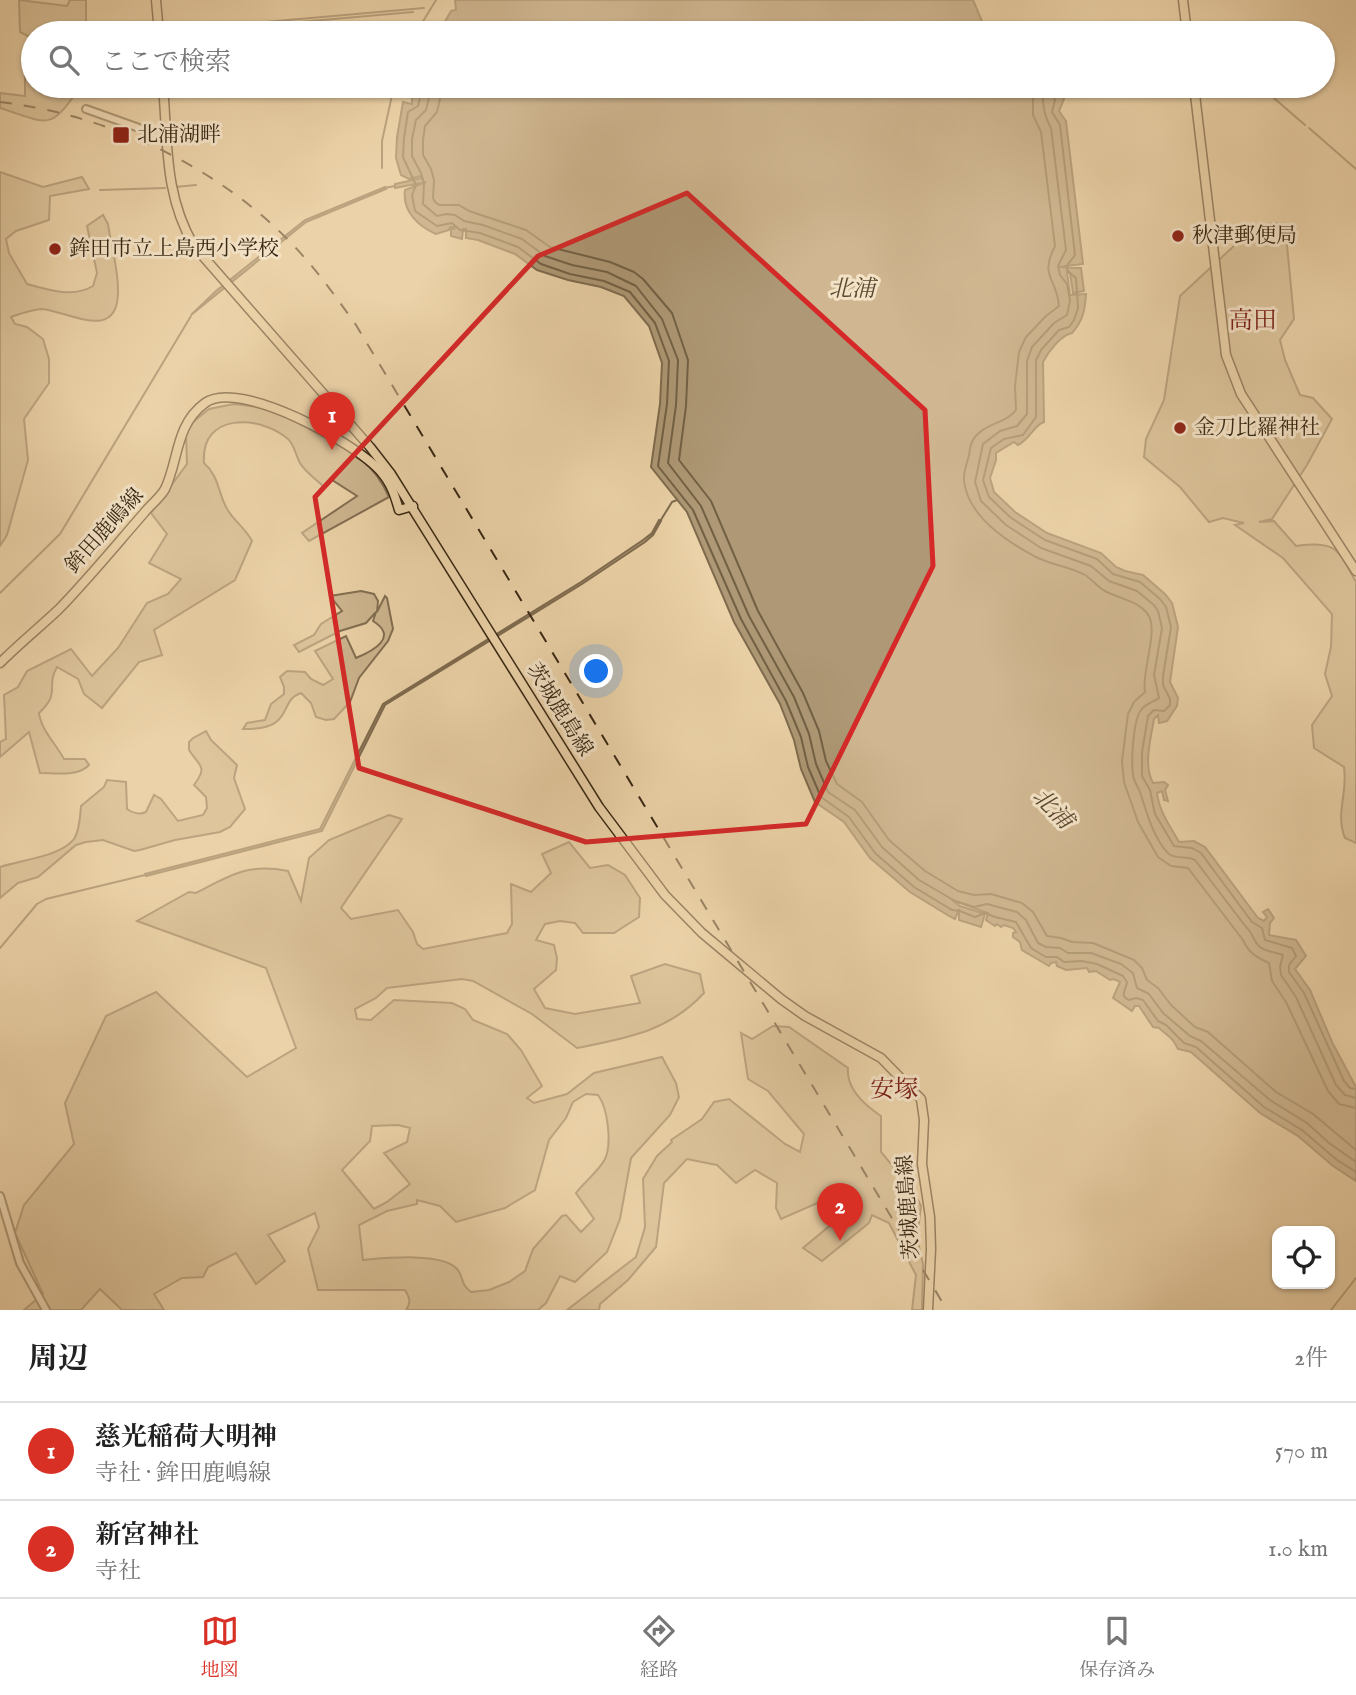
<!DOCTYPE html>
<html lang="ja">
<meta charset="utf-8">
<style>
:root{--surface:#fff;--page:#f2f2f2;--text:#222;--muted:#767676;--line:#e0e0e0;--accent:#d93025}
body{margin:0;font-family:"IM FELL English","Noto Serif JP",serif;background:var(--page);color:var(--text)}
.controls{position:absolute;right:21px;bottom:21px;display:grid;overflow:hidden;border-radius:14px;box-shadow:0 2px 5px #0004}
.controls button{width:63px;height:63px;display:grid;place-items:center;padding:0;border:0;border-bottom:2px solid var(--line);background:var(--surface);color:var(--text);font:35px sans-serif}
.you{position:absolute;left:597px;top:672px;width:24px;height:24px;margin:-18px;border:5px solid #fff;border-radius:50%;background:#1a73e8;box-shadow:0 0 0 10px #1a73e833}
.badge{display:grid;place-items:center;width:46px;height:46px;border-radius:50%;background:var(--accent);color:#fff;font-size:23px;font-weight:700}
.pin{position:absolute;translate:-50% -58px;filter:drop-shadow(0 2px 4px #0008)}
.pin::after{content:'';position:absolute;top:37px;width:24px;height:21px;background:inherit;clip-path:polygon(0 0,100% 0,50% 100%)}
.list{margin:0;padding:0;list-style:none}
h2{display:flex;justify-content:space-between;align-items:center;height:91px;margin:0;padding:0 28px;font-size:30px}
h2 small{font-size:23px;font-weight:400;color:var(--muted)}
.list li{display:grid;grid-template-columns:46px 1fr auto;gap:21px;align-items:center;box-sizing:border-box;height:98px;padding:0 28px;border-top:2px solid var(--line)}
.list b{display:block;font-size:26px;white-space:nowrap}
.list p{margin:0;font-size:23px;white-space:nowrap;color:var(--muted)}
.list em{font-size:23px;font-style:normal;color:var(--muted)}
.icon{flex:none;width:38px;height:38px;fill:none;stroke:currentColor;stroke-width:2;stroke-linecap:round;stroke-linejoin:round}
.map{position:relative;flex:none;width:1356px;height:1310px;overflow:hidden}
.search{position:absolute;background:var(--surface);box-shadow:0 2px 5px #0004;left:21px;right:21px;top:21px;height:77px;display:flex;align-items:center;gap:18px;box-sizing:border-box;padding:0 24px;border-radius:38px;color:var(--muted);font-size:26px}
.sheet{height:287px;background:var(--surface)}
nav{display:flex;justify-content:space-around;align-items:center;box-sizing:border-box;height:98px;border-top:2px solid var(--line);background:var(--surface);font-size:19px;color:var(--muted)}
nav a{display:grid;justify-items:center;gap:4px}
nav .on{color:var(--accent)}
.map>svg:first-child{display:block}
.green{fill:#cdb58f;stroke:#826e51;stroke-width:2;fill-rule:evenodd}
.water{fill:#ae9875;stroke:#7e6b4e;stroke-width:2}
.lines{fill:none;stroke-linecap:round;stroke-linejoin:round}
.shore{stroke:#726044;stroke-width:2}
.stream{stroke:#7e6b4e;stroke-width:2}
.minor-casing{stroke:#645238;stroke-width:10}
.major-casing{stroke:#372713;stroke-width:11}
.minor{stroke:#f3e2c6;stroke-width:6}
.major{stroke:#ecd2a8;stroke-width:8}
.rail{stroke:#372713;stroke-width:2;stroke-dasharray:12 12;stroke-linecap:butt}
.marked{fill:none;stroke:#d62828;stroke-width:5;stroke-linejoin:round}
.poi-dot{fill:#8f2418;stroke:#f3e2c6;stroke-width:2.5}
.labels{text-anchor:middle;dominant-baseline:central;stroke-width:6;stroke-linejoin:round;paint-order:stroke}
.poi-label{font-size:21px;fill:#372713;stroke:#f3e2c6;text-anchor:start}
.street-label{font-size:21px;fill:#372713;stroke:#f3e2c6}
.water-label{font-size:23px;font-style:italic;fill:#5b4930;stroke:#f3e2c6}
.quarter-label{font-size:24px;fill:#7a1f14;stroke:#f3e2c6}
</style>
<div class="map">
<svg width="1356" height="1310" viewBox="0 0 1356 1310">
<rect width="100%" height="100%" fill="#ecd2a8"/>
<filter id="stains"><feTurbulence type="fractalNoise" baseFrequency=".00286" numOctaves="4"/><feColorMatrix values="0 0 0 0 .2 0 0 0 0 .09 0 0 0 0 .02 0 0 0 .5 -.17"/></filter>
<radialGradient id="worn" r=".72"><stop offset=".6" stop-color="#630" stop-opacity="0"/><stop offset="1" stop-color="#630" stop-opacity=".3"/></radialGradient>
<g class="green">
<polygon points="19,0 67,6 70,0 86,0 86,33 33,33 33,43 30,37 20,32"/>
<path d="M33,66V86H81C49,132 50,124 0,108V93L25,96V68Z"/>
<path d="M0,172L43,187L82,177L89,189L50,196L49,220L16,231L6,239L9,253L27,284C48,290 73,298 93,286L97,273L87,226L103,215L108,224C111,246 119,271 118,293C117,342 70,312 42,309C33,309 20,314 11,317L15,324L27,327L43,339L49,359V383L24,419L28,460L7,535L0,546Z"/>
<path d="M1272,223L1285,224L1294,319L1280,340L1285,360L1300,395L1313,398L1332,419L1307,465L1272,519L1259,522L1274,521L1296,546C1337,541 1337,548 1356,582V843L1345,838C1335,814 1348,793 1344,767L1314,748L1312,725L1332,696L1325,674L1331,647L1332,614L1283,558L1235,525L1244,523L1223,518L1209,522L1180,487L1144,457L1146,439L1164,400L1180,296L1250,231Z"/>
<path d="M234,404C243,405 252,406 261,408C281,412 348,448 364,462C375,471 383,484 389,497L309,541L302,533L357,496L332,480L323,486C316,479 305,472 300,463C296,456 294,444 288,439C259,414 200,413 204,463C219,476 218,493 227,509C234,521 246,529 252,541L235,580L154,630L162,655L139,662L102,708L84,694L78,679L57,667C45,688 62,691 39,713C41,730 56,744 64,759H85L89,765C78,777 55,773 40,773L29,732L0,757V742L6,739L4,695L18,687L27,671L71,649L92,676L118,648L147,603L168,594L181,579L149,563L167,534L151,513L187,464L186,434L193,422L209,409Z"/>
<path d="M361,591L374,594L378,601L377,612L385,596L387,598L393,629L388,641L359,678L350,702L334,719L326,720L316,717L311,703L301,693C277,701 296,730 243,729L247,723L265,720L271,704L284,694V687L280,677L287,671L305,672L311,679L323,685L333,679L315,651L346,636L356,658C373,651 399,637 373,621L376,612L366,623L340,631L299,652L294,645L314,635L321,624L342,611L330,596Z"/>
<path d="M206,731L211,740L237,765L234,778L245,809L230,827L220,832L175,840L140,850L134,851L103,840L86,842L76,845L38,877L18,883L0,898V867C20,860 60,857 74,839C80,830 80,816 81,806L104,787L107,780L126,782L127,809C132,813 140,815 146,812L154,795L161,799L178,821L203,815L207,808L206,797L194,785C208,766 200,767 189,750V742L193,738Z"/>
<path d="M389,815L402,819L341,908L351,919L398,910L413,932L417,944L423,949L507,933L512,924L511,884L531,892L551,873L542,854L569,842L590,868L608,865L625,875L640,898L639,917L614,933H583L575,923L560,921L545,924L536,940L554,945L557,958L556,970L534,989L545,1008L575,1014L640,1003L631,976L665,964L700,974L704,993C668,1032 626,1038 577,1048L532,1014L473,981L462,979L387,988L376,998L355,1009L357,1019L371,1020L394,1000L452,1003L465,1009L473,1020L507,1034L521,1050L542,1086L527,1098L534,1103L567,1094L594,1073L662,1057L676,1083L679,1097L670,1115L631,1158L620,1219L607,1252L575,1282L560,1276L546,1303L538,1310H406C412,1302 409,1297 405,1290H318L308,1249L319,1227L315,1213L268,1235L285,1261L256,1284L236,1253L208,1267L203,1277L182,1278L154,1294L164,1310H122L100,1289L81,1310H24L43,1294L15,1233L24,1205L74,1144L65,1103L106,1016L156,992L247,1077L296,1048L266,968L137,921L189,892L196,893C231,875 247,863 288,871L301,901L309,858L329,840ZM586,1094L598,1095C608,1108 612,1144 605,1159C599,1171 584,1182 576,1193L594,1219L581,1232L566,1215L562,1216L533,1249L525,1271L509,1282L489,1290L471,1292C460,1284 464,1277 457,1269C442,1252 385,1258 363,1260L359,1225L387,1211L417,1204V1200L440,1206L456,1222L505,1208L535,1190L549,1140L566,1118L573,1102ZM398,1125L410,1128L407,1142L384,1153L410,1184L387,1202L374,1209L342,1170L370,1141L372,1126Z"/>
<path d="M773,1026L789,1027L848,1068C846,1089 866,1106 881,1116V1152L914,1192L921,1206L917,1238L923,1264L922,1310H912L916,1275L889,1223L872,1215L869,1223L822,1261L803,1248L833,1223L822,1201L781,1219L776,1208L777,1183L755,1170L736,1183L717,1165L687,1159L664,1183L656,1247L628,1280L600,1304L599,1310H567L636,1257L645,1227L643,1179L657,1156L672,1142L671,1140L702,1119L714,1102L729,1099L785,1144L800,1152L804,1134L768,1091L748,1079L741,1033L752,1039Z"/>
</g>
<g class="water">
<polygon points="455,0 973,0 987,33 439,33 438,29 443,25 451,11 456,10"/>
<path d="M417,86H1059L1058,92L1064,99L1059,111L1066,121L1083,264L1058,267L1081,268L1084,291L1073,293L1070,273L1067,272L1070,295L1086,294C1085,310 1083,321 1072,333C1061,335 1048,352 1043,362L1044,422C1033,426 1031,438 1018,445L1014,442L996,453V460L990,478L994,492L1015,512L1047,533L1101,553L1116,567L1125,571L1143,575L1165,594L1172,603L1178,627L1170,682L1178,698L1177,706L1167,721L1159,723L1158,715L1154,719C1151,738 1143,765 1153,783L1164,782L1168,785L1165,790L1168,801L1164,800L1162,791L1157,793C1159,811 1170,826 1179,842L1194,841L1205,847L1258,918L1264,921L1267,917L1263,912L1268,909L1274,918L1270,923L1269,935L1296,940L1306,956L1295,969L1310,990L1332,1042L1356,1087V1181L1333,1166L1298,1136L1260,1113L1191,1052L1178,1049C1173,1038 1169,1037 1159,1028L1153,1027L1139,1006H1135L1132,1011L1113,998L1120,982L1114,979L1110,980L1096,971L1089,972L1087,968L1066,970L1057,966L1056,962L1051,963L1049,966L1022,950L1020,942L1013,937V933L1016,932L1013,928L1004,925L1001,927L997,924L995,926L986,920L988,913L952,900L960,906L985,914L981,927L959,920V909L955,919L949,916L910,892L870,858L844,822L815,802L801,769L794,740L780,704L734,622L687,512L651,467L660,404L662,363L649,326L624,296L601,287L568,280L537,270L515,254L478,240L466,238V229H463L462,239L451,236V229H454L455,227H450L449,230L436,234C418,226 402,211 405,190L426,182L395,188V184L422,178L420,176L409,179L401,175L396,158L397,137L403,102L412,104V93L415,92Z"/>
<polygon points="385,187 386,189 306,222 191,315 216,291 305,220"/>
<polygon points="659,520 661,521 653,535 645,542 582,584 385,705 322,831 146,876 145,874 320,829 383,704 581,582 643,540 652,533"/>
</g>
<g class="lines">
<g class="shore">
<path d="M423,86L418,106L408,112L404,138L403,157L416,185L412,195L415,211L437,226L452,223L460,230L480,233L518,247L541,264L570,274L604,281L630,292L655,323L669,361L667,404L658,466L693,510L741,619L786,701L801,737L808,767L821,797L849,817L875,853L914,887L952,910L960,911L975,917L985,913L995,917L1016,922L1031,948L1039,953L1046,957H1057L1064,962L1082,961L1097,964L1123,976L1127,982C1126,991 1119,995 1129,1000L1136,998L1143,1000L1158,1021L1166,1025L1184,1043L1196,1047L1264,1107L1302,1130L1337,1160L1356,1172"/>
<polyline points="432,86 426,110 416,120 412,139 412,156 421,173 424,184 423,204 437,216 446,214 455,215 464,221 483,225 522,239 545,256 572,265 607,272 636,286 662,319 678,360 676,405 668,463 701,506 749,616 794,697 809,734 816,764 828,792 855,810 882,847 919,880 955,901 974,907 987,904 1017,912 1026,920 1038,943 1046,947 1060,948 1068,953 1091,953 1121,964 1133,973 1137,988 1149,994 1163,1013 1190,1036 1201,1041 1270,1100 1307,1123 1329,1143 1356,1162"/>
<polyline points="443,86 437,112 425,126 423,140 423,155 431,169 434,180 433,198 435,202 439,205 459,205 469,211 526,230 550,247 610,262 634,272 643,279 672,313 688,360 686,406 679,460 711,501 758,611 803,693 819,731 826,761 837,784 862,802 889,840 925,871 958,891 974,895 991,894 1022,903 1033,912 1047,936 1061,938 1072,942 1093,943 1134,960 1142,968 1147,980 1158,988 1171,1005 1195,1027 1208,1032 1276,1092 1313,1114 1356,1150"/>
<path d="M1033,86V115L1041,132L1055,246C1039,277 1057,278 1059,306L1046,316L1026,337L1019,352L1015,386L1016,410C1006,424 983,423 973,440C970,445 970,449 969,455C967,464 963,472 964,481C968,516 1006,541 1034,556C1050,565 1069,566 1085,575C1092,579 1097,587 1105,591C1120,599 1136,600 1147,613C1160,629 1141,671 1145,692L1134,702L1128,714L1122,761L1124,782L1138,822L1158,857L1171,866L1188,868L1243,940C1249,953 1256,957 1269,963L1272,981L1286,1002L1328,1091L1339,1104L1356,1108"/>
<path d="M1043,86C1042,101 1043,115 1051,128L1066,250L1058,266L1060,275L1067,284L1070,301L1067,315L1054,323L1032,347L1027,361V414L1017,426L1000,431L983,444L975,482L981,501L1006,525L1041,548L1091,566L1109,581L1137,591L1154,605L1158,611L1162,628L1154,675L1159,698C1154,702 1146,703 1141,710C1133,721 1131,761 1133,775C1134,782 1139,788 1141,795C1146,811 1155,842 1169,854C1177,860 1187,855 1195,860L1246,927C1253,933 1253,941 1260,947C1266,952 1276,952 1283,955L1280,967L1281,975L1296,997L1336,1085L1345,1095L1356,1098"/>
<path d="M1052,86V94L1055,100L1052,112L1060,125L1075,255C1068,266 1060,266 1076,278L1078,308L1074,320L1069,327L1059,330L1041,350L1036,360V417L1023,435L1004,439L991,448L983,480L989,497L1010,517L1028,529L1045,540L1097,559L1113,574L1140,582L1160,599L1166,607L1171,627L1163,676V685L1170,699V705L1164,711L1154,710L1148,716L1142,752V776L1150,790L1155,814L1174,846L1192,848L1201,853L1252,922L1262,928L1265,940L1292,948L1296,956L1289,965V972L1304,993L1344,1081L1350,1088L1356,1089"/>
</g>
<g class="stream">
<polyline points="199,28 424,8"/>
<polyline points="199,31 413,12"/>
<polyline points="416,33 436,0"/>
<polyline points="1260,86 1305,125"/>
<polyline points="98,90 146,86"/>
<polyline points="90,107 141,125"/>
<polyline points="1309,128 1356,169"/>
<polyline points="382,168 382,141 394,86"/>
<polyline points="175,187 196,185"/>
<polyline points="384,188 395,186"/>
<polyline points="100,190 165,188"/>
<polyline points="659,523 672,502 677,500"/>
<polyline points="0,593 60,534 191,316"/>
<polyline points="0,948 37,904 46,899 145,875"/>
<polyline points="1331,1310 1356,1278"/>
</g>
<g class="minor-casing">
<g id="minor">
<polyline points="86,109 167,138"/>
<polyline points="0,1196 20,1263 46,1310"/>
</g>
</g>
<g class="major-casing">
<g id="major">
<polyline points="156,0 159,33"/>
<polyline points="1183,0 1187,33"/>
<path d="M163,86C168,143 164,195 194,246L370,447L391,474L599,807L665,895L702,933L781,999L805,1016L881,1058L921,1099L924,1120L922,1164L930,1217L931,1249L928,1310"/>
<polyline points="1194,86 1226,355 1241,394 1356,571"/>
<path d="M0,663C19,644 40,627 59,609C89,578 116,545 144,513C150,505 160,498 165,489C179,460 175,425 205,403C239,378 356,443 381,472C391,483 395,496 399,510L413,506"/>
</g>
</g>
<use href="#minor" class="minor"/>
<use href="#major" class="major"/>
<path class="rail" d="M0,102C108,115 218,166 293,245C316,269 336,297 356,325L947,1310"/>
</g>
<path d="M0 0H1356V1310H0ZM687,193L925,410L933,566L806,824L586,842L359,768L315,497L538,256Z" fill="#ecd2a8" fill-opacity=".55" fill-rule="evenodd"/>
<path class="marked" d="M687,193L925,410L933,566L806,824L586,842L359,768L315,497L538,256Z"/>
<g class="poi-dot">
<rect x="112" y="126" width="18" height="18" rx="3.5"/>
<circle cx="1178" cy="236" r="7"/>
<circle cx="55" cy="249" r="7"/>
<circle cx="1180" cy="428" r="7"/>
</g>
<g class="labels">
<g class="poi-label">
<text x="137" y="135">北浦湖畔</text>
<text x="1192" y="236">秋津郵便局</text>
<text x="69" y="249">鉾田市立上島西小学校</text>
<text x="1194" y="428">金刀比羅神社</text>
</g>
<g class="street-label">
<text transform="translate(105 531) rotate(-48)">鉾田鹿嶋線</text>
<text transform="translate(559 710) rotate(58)">茨城鹿島線</text>
<text transform="translate(909 1207) rotate(-94)">茨城鹿島線</text>
</g>
<g class="water-label">
<text x="852" y="289">北浦</text>
<text transform="translate(1052 809) rotate(45)">北浦</text>
</g>
<g class="quarter-label">
<text x="1253" y="321">高田</text>
<text x="894" y="1090">安塚</text>
</g>
</g>
<rect width="100%" height="100%" filter="url(#stains)"/>
<rect width="100%" height="100%" fill="url(#worn)"/>
</svg>
<div class="controls">
<button><svg class="icon" aria-label="locate" viewBox="0 0 24 24"><circle cx="12" cy="12" r="6"/><path d="M12 2v4M12 18v4M2 12h4M18 12h4"/></svg></button>
</div>
<div class="you"></div>
<div class="pin badge" style="left:332px;top:450px">1</div>
<div class="pin badge" style="left:840px;top:1241px">2</div>
<div class="search"><svg class="icon" aria-label="search" viewBox="0 0 24 24"><circle cx="10" cy="10" r="6"/><path d="M15 15l6 6"/></svg>ここで検索</div>
</div>
<section class="sheet">
<h2>周辺<small>2件</small></h2>
<ul class="list">
<li><span class="badge">1</span><div><b>慈光稲荷大明神</b><p>寺社 · 鉾田鹿嶋線</p></div><em>570 m</em></li>
<li><span class="badge">2</span><div><b>新宮神社</b><p>寺社</p></div><em>1.0 km</em></li>
</ul>
</section>
<nav>
<a class="on"><svg class="icon" aria-label="map" viewBox="0 0 24 24"><path d="M3 6l6-2 6 2 6-2v14l-6 2-6-2-6 2zM9 4v14M15 6v14"/></svg>地図</a>
<a><svg class="icon" aria-label="directions" viewBox="0 0 24 24"><path d="M12 3l9 9-9 9-9-9zM9 14v-3h6M13 9l2 2-2 2"/></svg>経路</a>
<a><svg class="icon" aria-label="saved" viewBox="0 0 24 24"><path d="M7 4h10v16l-5-4-5 4z"/></svg>保存済み</a>
</nav>
